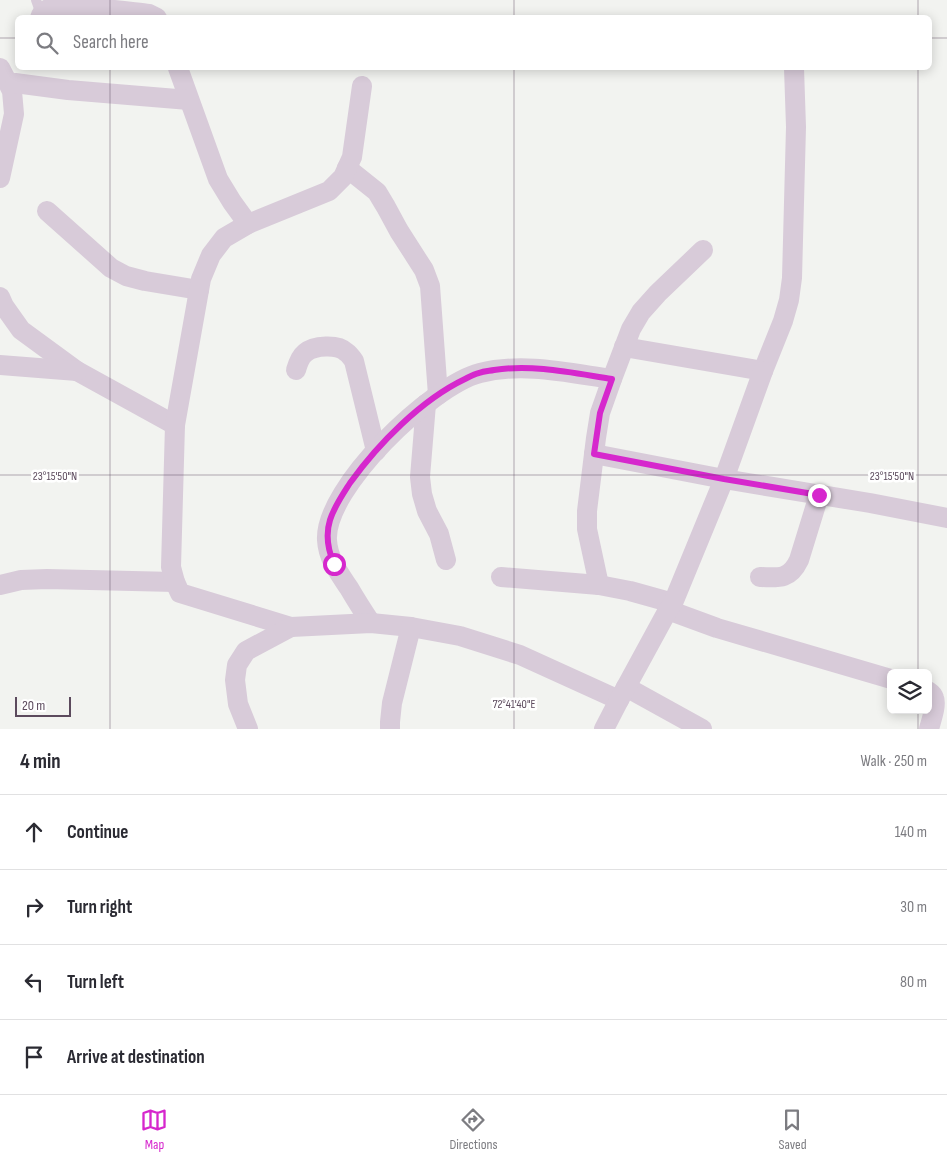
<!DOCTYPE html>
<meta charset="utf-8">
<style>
:root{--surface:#fff;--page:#f2f2f3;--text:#2b2b33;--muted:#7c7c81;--line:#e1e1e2;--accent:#d627cd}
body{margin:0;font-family:"Sofia Sans Condensed",sans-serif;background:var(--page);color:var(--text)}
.controls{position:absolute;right:15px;bottom:15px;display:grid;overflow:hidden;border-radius:8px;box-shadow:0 2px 12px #0003}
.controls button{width:45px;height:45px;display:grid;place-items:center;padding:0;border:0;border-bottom:1px solid var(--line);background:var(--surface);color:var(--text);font:25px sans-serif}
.scale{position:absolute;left:15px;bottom:12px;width:56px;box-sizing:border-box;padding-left:5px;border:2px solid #5c4a5d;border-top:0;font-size:14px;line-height:18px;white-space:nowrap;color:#5c4a5d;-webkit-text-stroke:4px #fff;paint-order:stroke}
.stop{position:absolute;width:15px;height:15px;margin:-11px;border:4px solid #d627cd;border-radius:50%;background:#fff}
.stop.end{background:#d627cd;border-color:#fff;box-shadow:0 1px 5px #0008}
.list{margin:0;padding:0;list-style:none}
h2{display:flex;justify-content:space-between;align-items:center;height:65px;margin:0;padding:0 20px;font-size:21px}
h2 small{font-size:16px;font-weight:400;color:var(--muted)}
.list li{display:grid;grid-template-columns:32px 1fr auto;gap:15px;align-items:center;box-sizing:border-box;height:75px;padding:0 20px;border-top:1px solid var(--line)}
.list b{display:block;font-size:19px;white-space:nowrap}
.list em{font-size:16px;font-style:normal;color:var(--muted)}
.icon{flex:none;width:28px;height:28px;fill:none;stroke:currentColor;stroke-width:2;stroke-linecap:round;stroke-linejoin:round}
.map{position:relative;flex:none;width:947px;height:729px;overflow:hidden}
.search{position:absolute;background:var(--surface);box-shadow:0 2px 12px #0003;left:15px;right:15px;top:15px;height:55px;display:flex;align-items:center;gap:12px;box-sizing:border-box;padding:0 18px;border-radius:8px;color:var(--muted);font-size:19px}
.sheet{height:365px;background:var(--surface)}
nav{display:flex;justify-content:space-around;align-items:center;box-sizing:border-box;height:70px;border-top:1px solid var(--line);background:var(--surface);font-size:14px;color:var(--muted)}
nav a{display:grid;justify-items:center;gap:2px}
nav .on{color:var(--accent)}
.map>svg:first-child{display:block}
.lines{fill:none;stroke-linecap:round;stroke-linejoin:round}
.lane{stroke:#d8cbd9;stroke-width:10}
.street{stroke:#d8cbd9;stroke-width:20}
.route{stroke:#d627cd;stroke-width:6}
.ticks{fill:none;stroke:#5c4a5d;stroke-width:1;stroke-opacity:0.45}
.ticks-label{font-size:12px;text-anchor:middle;fill:#5c4a5d;stroke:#fff;stroke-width:5;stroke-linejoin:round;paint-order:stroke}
</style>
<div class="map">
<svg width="947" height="729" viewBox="0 0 947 729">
<rect width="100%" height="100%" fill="#f2f3f0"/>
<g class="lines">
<polyline class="lane" points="36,0 41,14"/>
<g class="street">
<path d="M40,18C41,14 44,11 48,9C62,2 129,12 149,14L157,18"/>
<polyline points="0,68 12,91 14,114 0,178"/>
<polyline points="178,68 218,179 232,202 248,224"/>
<polyline points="15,83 68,90 189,100"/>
<polyline points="347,168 377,192 386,207 399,231 424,270 430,286 438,395"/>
<polyline points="47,211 111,268 126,276 145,281 199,290"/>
<polyline points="0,297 4,306 21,330 77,371 175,425"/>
<polyline points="624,347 763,371 783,321 789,300 792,278 796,127 794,68"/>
<polyline points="0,365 77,371"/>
<path d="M296,370C298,363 300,357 305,353C314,345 338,344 346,352C349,354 352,358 354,361L376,451"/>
<polyline points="426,404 420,477 422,494 427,511 439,534 446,560"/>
<polyline points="594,454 724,479 870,503 947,518"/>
<polyline points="501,577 599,585 630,591 673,603"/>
<path d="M760,577C780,578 790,579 799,560L819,495"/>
<polyline points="0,585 21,580 47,579 175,582"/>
<polyline points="599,585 587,529 587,511 596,438 600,413 612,379 631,329 641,312 658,293 703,250"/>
<polyline points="668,610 717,628 891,679"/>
<path d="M371,623C363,611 356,600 349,588C339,573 328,559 327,540C324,488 432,385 480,373C523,362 569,373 612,379"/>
<polyline points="291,627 180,593 175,582 171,567 175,425 201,279 211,255 224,238 248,224 329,191 343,177 352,157 362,86"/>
<polyline points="626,687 702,729"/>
<path d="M928,691C931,693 933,694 934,698C937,705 931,721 929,729"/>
<polyline points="248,729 238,704 235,680 237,665 246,651 291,627 371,623 411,627 460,636 520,655 619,700"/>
<polyline points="390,729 390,722 392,703 411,627"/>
<polyline points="604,729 619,700 668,610 673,603 724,479 763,371"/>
</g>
</g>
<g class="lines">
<path class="route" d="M334,564C328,550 325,536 330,520C334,507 343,494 350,483C378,444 421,400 465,379C469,377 474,374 479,373C484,371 489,371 494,370C533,364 573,373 612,379L600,413L594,454L724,479L819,495"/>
</g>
<path class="ticks" d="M110,0V18M514,0V18M918,0V18M0,38H18M930,38H947M110,68V729M514,68V729M918,68V673M0,475H947M918,710V729"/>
<g class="ticks-label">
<text x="55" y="480">23°15'50"N</text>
<text x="892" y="480">23°15'50"N</text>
<text x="514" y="708">72°41'40"E</text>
</g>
</svg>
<div class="controls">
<button><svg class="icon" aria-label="layers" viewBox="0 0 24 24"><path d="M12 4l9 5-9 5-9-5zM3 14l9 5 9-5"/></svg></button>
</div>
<div class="scale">20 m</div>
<div class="stop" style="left:334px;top:564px"></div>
<div class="stop end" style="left:819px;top:495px"></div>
<div class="search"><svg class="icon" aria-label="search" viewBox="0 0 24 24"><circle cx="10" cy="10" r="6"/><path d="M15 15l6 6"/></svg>Search here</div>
</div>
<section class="sheet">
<h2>4 min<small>Walk · 250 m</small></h2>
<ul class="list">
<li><svg class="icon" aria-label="ahead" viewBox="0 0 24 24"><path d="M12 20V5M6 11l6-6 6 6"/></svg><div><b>Continue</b></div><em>140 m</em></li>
<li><svg class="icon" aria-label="right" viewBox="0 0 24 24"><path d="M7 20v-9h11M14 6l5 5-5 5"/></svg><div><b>Turn right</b></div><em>30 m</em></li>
<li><svg class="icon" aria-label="left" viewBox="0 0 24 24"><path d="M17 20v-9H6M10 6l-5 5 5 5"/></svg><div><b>Turn left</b></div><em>80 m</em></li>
<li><svg class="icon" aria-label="arrive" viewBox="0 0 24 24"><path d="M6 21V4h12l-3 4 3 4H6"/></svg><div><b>Arrive at destination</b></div></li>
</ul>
</section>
<nav>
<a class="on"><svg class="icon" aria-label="map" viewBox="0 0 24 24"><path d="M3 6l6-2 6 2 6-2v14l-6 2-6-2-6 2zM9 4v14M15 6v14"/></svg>Map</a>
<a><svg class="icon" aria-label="directions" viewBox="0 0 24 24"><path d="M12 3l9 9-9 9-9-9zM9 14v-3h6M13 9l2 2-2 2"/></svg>Directions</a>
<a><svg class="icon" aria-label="saved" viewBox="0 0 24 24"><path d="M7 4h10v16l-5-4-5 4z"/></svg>Saved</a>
</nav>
